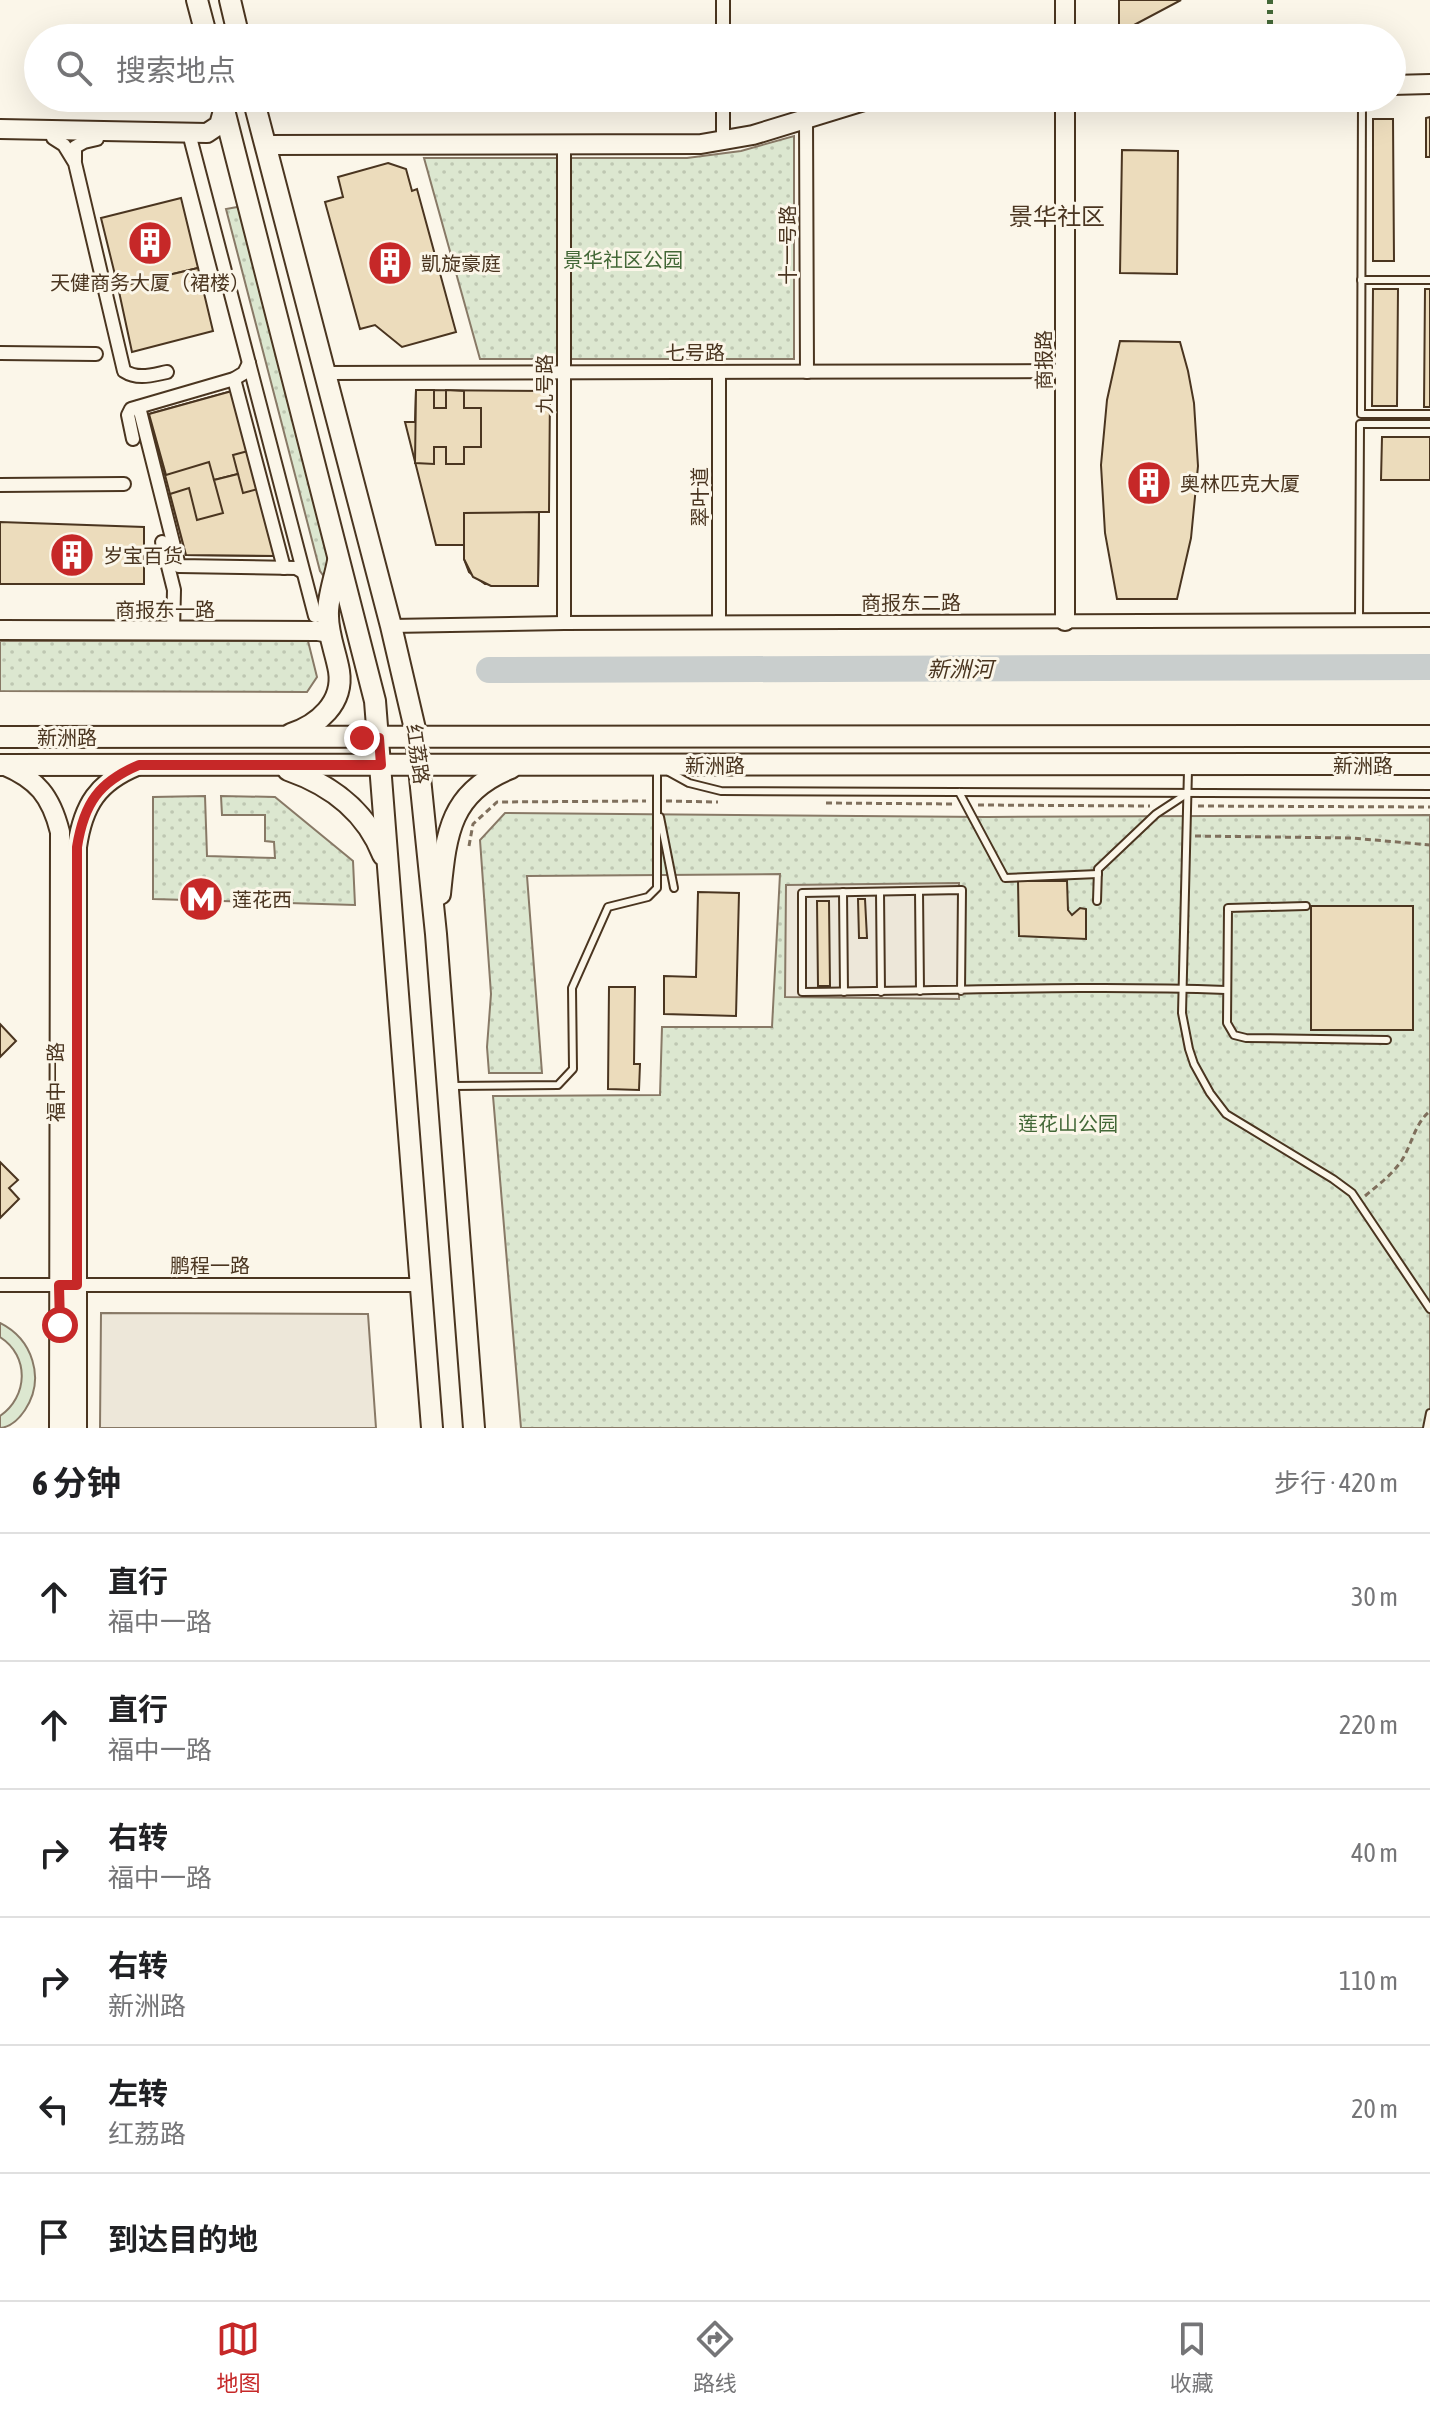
<!DOCTYPE html>
<html lang="zh">
<meta charset="utf-8">
<style>
:root{--surface:#fff;--page:#f6f6f6;--text:#202124;--muted:#757577;--line:#e0e0e0;--accent:#c62828}
body{margin:0;font-family:"Asap Condensed","Noto Sans SC",sans-serif;background:var(--page);color:var(--text)}
.stop{position:absolute;width:24px;height:24px;margin:-18px;border:6px solid #c62828;border-radius:50%;background:#fff}
.stop.end{background:#c62828;border-color:#fff;box-shadow:0 2px 8px #0008}
.list{margin:0;padding:0;list-style:none}
h2{display:flex;justify-content:space-between;align-items:center;height:104px;margin:0;padding:0 32px;font-size:34px}
h2 small{font-size:26px;font-weight:400;color:var(--muted)}
.list li{display:grid;grid-template-columns:52px 1fr auto;gap:24px;align-items:center;box-sizing:border-box;height:128px;padding:0 32px;border-top:2px solid var(--line)}
.list b{display:block;font-size:30px;white-space:nowrap}
.list p{margin:0;font-size:26px;white-space:nowrap;color:var(--muted)}
.list em{font-size:26px;font-style:normal;color:var(--muted)}
.icon{flex:none;width:44px;height:44px;fill:none;stroke:currentColor;stroke-width:2;stroke-linecap:round;stroke-linejoin:round}
.map{position:relative;flex:none;width:1430px;height:1428px;overflow:hidden}
.search{position:absolute;background:var(--surface);box-shadow:0 8px 32px #0002;left:24px;right:24px;top:24px;height:88px;display:flex;align-items:center;gap:20px;box-sizing:border-box;padding:0 28px;border-radius:44px;color:var(--muted);font-size:30px}
.sheet{height:872px;background:var(--surface)}
nav{display:flex;justify-content:space-around;align-items:center;box-sizing:border-box;height:112px;border-top:2px solid var(--line);background:var(--surface);font-size:22px;color:var(--muted)}
nav a{display:grid;justify-items:center;gap:4px}
nav .on{color:var(--accent)}
.map>svg:first-child{display:block}
.green{fill:#dce7d0;stroke:#887966;stroke-width:2}
.park{fill:url(#park-dots);stroke:#887966;stroke-width:2}
.parking{fill:#ede7d9;stroke:#887966;stroke-width:2}
.lines{fill:none;stroke-linecap:round;stroke-linejoin:round}
.river{stroke:#c9cecd;stroke-width:26}
.building{fill:#ecdcbc;stroke:#4a3520;stroke-width:2}
.lane-casing{stroke:#4a3520;stroke-width:10}
.street-casing{stroke:#4a3520;stroke-width:16}
.secondary-casing{stroke:#4a3520;stroke-width:22}
.primary-casing{stroke:#4a3520;stroke-width:24}
.path{stroke:#7f6f5c;stroke-width:3;stroke-dasharray:6 4;stroke-linecap:butt}
.lane{stroke:#fbf6e9;stroke-width:6}
.street{stroke:#fbf6e9;stroke-width:12}
.secondary{stroke:#fbf6e9;stroke-width:18}
.primary{stroke:#fbf6e9;stroke-width:20}
.hedge{stroke:#436837;stroke-width:6;stroke-dasharray:4 6;stroke-linecap:butt}
.route{stroke:#c62828;stroke-width:10}
.labels{text-anchor:middle;dominant-baseline:central;stroke-width:6;stroke-linejoin:round;paint-order:stroke}
.street-label{font-size:20px;fill:#4a3520;stroke:#fbf6e9}
.park-label{font-size:20px;fill:#436837;stroke:#fbf6e9}
.poi-label{font-size:20px;fill:#4a3520;stroke:#fbf6e9;text-anchor:start}
.water-label{font-size:22px;font-style:italic;fill:#4a3520;stroke:#fbf6e9}
.quarter-label{font-size:24px;fill:#4a3520;stroke:#fbf6e9}
</style>
<div class="map">
<svg width="1430" height="1428" viewBox="0 0 1430 1428">
<defs>
<pattern id="park-dots" width="8" height="8" patternUnits="userSpaceOnUse" patternTransform="scale(2)"><rect width="8" height="8" fill="#dce7d0"/><path d="M2 2h.1M6 6h.1" fill="none" stroke="#bec7b2" stroke-width="1.8" stroke-linecap="round"/></pattern>
</defs>
<rect width="100%" height="100%" fill="#fbf6e9"/>
<path class="green" d="M0,1323C32,1339 46,1378 25,1410C19,1419 11,1427 0,1428V1416C28,1397 30,1356 0,1337Z"/>
<g class="park">
<polygon points="794,136 794,359 480,359 424,158 687,158 741,151"/>
<polygon points="243,206 330,558 325,578 320,571 226,209"/>
<polygon points="0,641 308,641 317,677 307,692 0,691"/>
<polygon points="205,796 207,856 275,858 274,842 265,841 265,815 222,815 221,796 275,797 353,861 355,905 153,899 153,797"/>
<polygon points="505,813 987,817 1430,815 1430,1428 521,1428 493,1096 660,1095 662,1027 772,1027 780,874 527,876 542,1073 489,1073 487,1047 491,994 480,840"/>
</g>
<g class="parking">
<polygon points="959,883 959,999 785,997 786,885"/>
<polygon points="101,1313 368,1314 376,1428 100,1428"/>
</g>
<g class="lines">
<polyline class="river" points="489,670 1430,667"/>
</g>
<g class="building">
<polygon points="1119,0 1181,0 1119,33"/>
<polygon points="1430,117 1430,157 1426,157 1426,118"/>
<polygon points="1373,119 1393,119 1394,261 1373,261"/>
<polygon points="1122,150 1178,151 1177,274 1120,273"/>
<polygon points="388,163 406,169 412,191 417,189 456,332 402,347 375,325 360,329 325,202 343,197 338,177"/>
<polygon points="181,198 198,268 118,287 101,218"/>
<polygon points="198,268 213,331 132,352 118,287"/>
<polygon points="1373,289 1398,289 1397,406 1372,406"/>
<polygon points="1425,289 1430,289 1430,407 1424,407"/>
<polygon points="1120,341 1180,342 1188,371 1194,403 1198,466 1191,538 1177,599 1117,599 1105,533 1101,465 1107,400"/>
<polygon points="416,390 550,391 549,512 539,512 538,586 485,584 469,572 464,559 464,545 436,545 405,422 415,422"/>
<polygon points="416,390 434,390 434,408 446,408 446,390 464,391 464,408 481,408 481,447 464,447 464,464 446,464 446,447 434,447 434,464 415,463"/>
<polygon points="232,391 276,556 186,555 149,414"/>
<polygon points="232,391 248,451 233,455 238,474 214,480 209,462 166,475 149,414"/>
<polygon points="1382,437 1430,437 1430,480 1381,480"/>
<polygon points="238,474 243,493 258,489 276,556 186,555 170,494 189,488 197,520 223,513 214,480"/>
<polygon points="539,512 538,586 491,586 473,577 464,559 464,513"/>
<polygon points="0,522 144,527 144,584 0,584"/>
<polygon points="1018,881 1067,881 1068,910 1072,915 1080,908 1086,909 1086,939 1019,936"/>
<polygon points="698,892 739,893 736,1016 664,1014 664,976 696,977"/>
<polygon points="858,899 865,899 867,938 859,938"/>
<polygon points="817,901 829,901 830,986 818,986"/>
<rect x="1311" y="906" width="102" height="124"/>
<polygon points="609,987 635,987 634,1064 640,1064 639,1090 608,1089"/>
<polygon points="0,1024 16,1041 0,1057"/>
<polygon points="0,1162 18,1180 9,1188 19,1199 0,1218"/>
</g>
<g class="lines">
<g class="lane-casing">
<g id="lane">
<polyline points="1362,98 1361,414 1430,414"/>
<polyline points="1361,280 1430,280"/>
<polyline points="1359,621 1360,424 1430,424"/>
<polyline points="1188,770 1182,1013 1189,1049 1194,1064 1210,1093 1226,1114 1333,1179 1352,1193 1430,1309"/>
<polyline points="669,772 689,783 721,791 1430,794"/>
<polyline points="959,792 1005,878 1098,874"/>
<polyline points="660,817 674,888"/>
<polyline points="919,891 920,991"/>
<polyline points="843,892 844,992"/>
<polyline points="880,892 881,992"/>
<polyline points="1097,901 1098,869 1156,814 1188,793"/>
<polyline points="1306,906 1228,908 1227,1023 1234,1035 1246,1038 1387,1040"/>
<path d="M961,991L962,890L802,893V992C943,991 1085,985 1226,990"/>
<polyline points="452,1086 558,1085 573,1069 572,988 608,907 648,897 657,888 657,766"/>
<polyline points="1427,1428 1430,1413"/>
</g>
</g>
<g class="street-casing">
<g id="street">
<polyline points="723,0 723,38"/>
<polyline points="723,98 723,141"/>
<polyline points="806,118 807,372"/>
<path d="M53,138L64,145L75,163L124,371C138,380 152,375 167,372"/>
<polyline points="191,141 315,616 327,614"/>
<polyline points="564,145 564,623"/>
<polyline points="75,160 75,147 84,142 97,139"/>
<polyline points="0,353 96,354"/>
<polyline points="719,372 719,622"/>
<polyline points="325,373 1065,371"/>
<polyline points="234,379 284,568"/>
<polyline points="139,407 179,566 296,568 303,572"/>
<polyline points="133,439 128,415 131,409 234,379 244,373 249,363"/>
<polyline points="0,485 124,484"/>
<polyline points="162,542 174,590 173,631"/>
<polyline points="391,626 564,623 1430,620"/>
<polyline points="0,1285 421,1285"/>
</g>
</g>
<g class="secondary-casing">
<g id="secondary">
<polyline points="1065,0 1065,38"/>
<polyline points="1392,85 1430,84"/>
<polyline points="1065,98 1065,621"/>
<polyline points="0,129 207,133 219,125 224,107"/>
<polyline points="265,145 701,144 753,135 874,98"/>
<polyline points="0,630 318,631 330,633"/>
<path d="M3,765C37,779 51,796 60,832L59,1428"/>
<path d="M77,1428V847C83,805 98,782 137,766"/>
</g>
</g>
<g class="primary-casing">
<g id="primary">
<polyline points="197,0 207,38"/>
<polyline points="230,0 239,38"/>
<polyline points="221,98 375,701 432,1428"/>
<polyline points="253,98 391,626 415,729 436,934 474,1428"/>
<path d="M291,734C318,725 344,703 339,671C336,653 328,635 328,616C327,599 335,578 338,561"/>
<polyline points="0,737 1430,736"/>
<polyline points="0,765 1430,764"/>
<path d="M288,770C331,785 366,811 383,855"/>
<path d="M440,894C446,835 449,792 511,768"/>
</g>
</g>
<g class="path">
<polyline points="666,801 718,802"/>
<polyline points="826,803 954,804"/>
<polyline points="978,805 1150,806"/>
<polyline points="1198,806 1430,807"/>
<polyline points="1195,836 1352,838 1430,845"/>
<polyline points="469,846 473,824 497,802 646,801"/>
<path d="M1365,1196C1378,1185 1392,1175 1402,1160C1412,1144 1415,1123 1430,1111"/>
</g>
<use href="#lane" class="lane"/>
<use href="#street" class="street"/>
<use href="#secondary" class="secondary"/>
<use href="#primary" class="primary"/>
<polyline class="hedge" points="1270,0 1270,38"/>
</g>
<g class="lines">
<path class="route" d="M60,1325L59,1285H77V847C84,803 99,782 139,765H381L379,738H362"/>
</g>
<defs>
<g id="building-disc" transform="scale(2.3)"><circle r="9.5" fill="#c62828" stroke="#fbf6e9"/><path d="M-4-6H4V6H1V3H-1V6H-4ZM-2.5-4.3h1.7v1.8h-1.7ZM.8-4.3h1.7v1.8H.8ZM-2.5-1h1.7V.8h-1.7ZM.8-1h1.7V.8H.8Z" fill="#fff"/></g>
<g id="metro-disc" transform="scale(2.3)"><circle r="9.5" fill="#c62828" stroke="#fbf6e9"/><path d="M-5.5 5V-5H-3L0 0L3-5H5.5V5H3V-.5L0 4L-3-.5V5Z" fill="#fff"/></g>
</defs>
<g fill-rule="evenodd">
<use href="#building-disc" x="150" y="243"/>
<use href="#building-disc" x="390" y="263"/>
<use href="#building-disc" x="1149" y="483"/>
<use href="#building-disc" x="72" y="555"/>
<use href="#metro-disc" x="201" y="899"/>
</g>
<g class="labels">
<g class="street-label">
<text transform="translate(787 245) rotate(-90)">十一号路</text>
<text x="695" y="352">七号路</text>
<text transform="translate(1043 360) rotate(-90)">商报路</text>
<text transform="translate(544 384) rotate(-90)">九号路</text>
<text transform="translate(699 497) rotate(-90)">翠叶道</text>
<text x="911" y="602">商报东二路</text>
<text x="165" y="609">商报东一路</text>
<text x="67" y="737">新洲路</text>
<text transform="translate(418 754) rotate(82)">红荔路</text>
<text x="715" y="765">新洲路</text>
<text x="1363" y="765">新洲路</text>
<text transform="translate(55 1082) rotate(-90)">福中一路</text>
<text x="210" y="1265">鹏程一路</text>
</g>
<g class="park-label">
<text x="623" y="259">景华社区公园</text>
<text x="1068" y="1123">莲花山公园</text>
</g>
<g class="poi-label">
<text x="421" y="263">凱旋豪庭</text>
<text x="150" y="282" text-anchor="middle">天健商务大厦（裙楼）</text>
<text x="1180" y="483">奥林匹克大厦</text>
<text x="103" y="555">岁宝百货</text>
<text x="232" y="899">莲花西</text>
</g>
<g class="water-label">
<text x="960" y="669">新洲河</text>
</g>
<g class="quarter-label">
<text x="1057" y="216">景华社区</text>
</g>
</g>
</svg>
<div class="stop" style="left:60px;top:1325px"></div>
<div class="stop end" style="left:362px;top:738px"></div>
<div class="search"><svg class="icon" aria-label="search" viewBox="0 0 24 24"><circle cx="10" cy="10" r="6"/><path d="M15 15l6 6"/></svg>搜索地点</div>
</div>
<section class="sheet">
<h2>6 分钟<small>步行 · 420 m</small></h2>
<ul class="list">
<li><svg class="icon" aria-label="ahead" viewBox="0 0 24 24"><path d="M12 20V5M6 11l6-6 6 6"/></svg><div><b>直行</b><p>福中一路</p></div><em>30 m</em></li>
<li><svg class="icon" aria-label="ahead" viewBox="0 0 24 24"><path d="M12 20V5M6 11l6-6 6 6"/></svg><div><b>直行</b><p>福中一路</p></div><em>220 m</em></li>
<li><svg class="icon" aria-label="right" viewBox="0 0 24 24"><path d="M7 20v-9h11M14 6l5 5-5 5"/></svg><div><b>右转</b><p>福中一路</p></div><em>40 m</em></li>
<li><svg class="icon" aria-label="right" viewBox="0 0 24 24"><path d="M7 20v-9h11M14 6l5 5-5 5"/></svg><div><b>右转</b><p>新洲路</p></div><em>110 m</em></li>
<li><svg class="icon" aria-label="left" viewBox="0 0 24 24"><path d="M17 20v-9H6M10 6l-5 5 5 5"/></svg><div><b>左转</b><p>红荔路</p></div><em>20 m</em></li>
<li><svg class="icon" aria-label="arrive" viewBox="0 0 24 24"><path d="M6 21V4h12l-3 4 3 4H6"/></svg><div><b>到达目的地</b></div></li>
</ul>
</section>
<nav>
<a class="on"><svg class="icon" aria-label="map" viewBox="0 0 24 24"><path d="M3 6l6-2 6 2 6-2v14l-6 2-6-2-6 2zM9 4v14M15 6v14"/></svg>地图</a>
<a><svg class="icon" aria-label="directions" viewBox="0 0 24 24"><path d="M12 3l9 9-9 9-9-9zM9 14v-3h6M13 9l2 2-2 2"/></svg>路线</a>
<a><svg class="icon" aria-label="saved" viewBox="0 0 24 24"><path d="M7 4h10v16l-5-4-5 4z"/></svg>收藏</a>
</nav>
